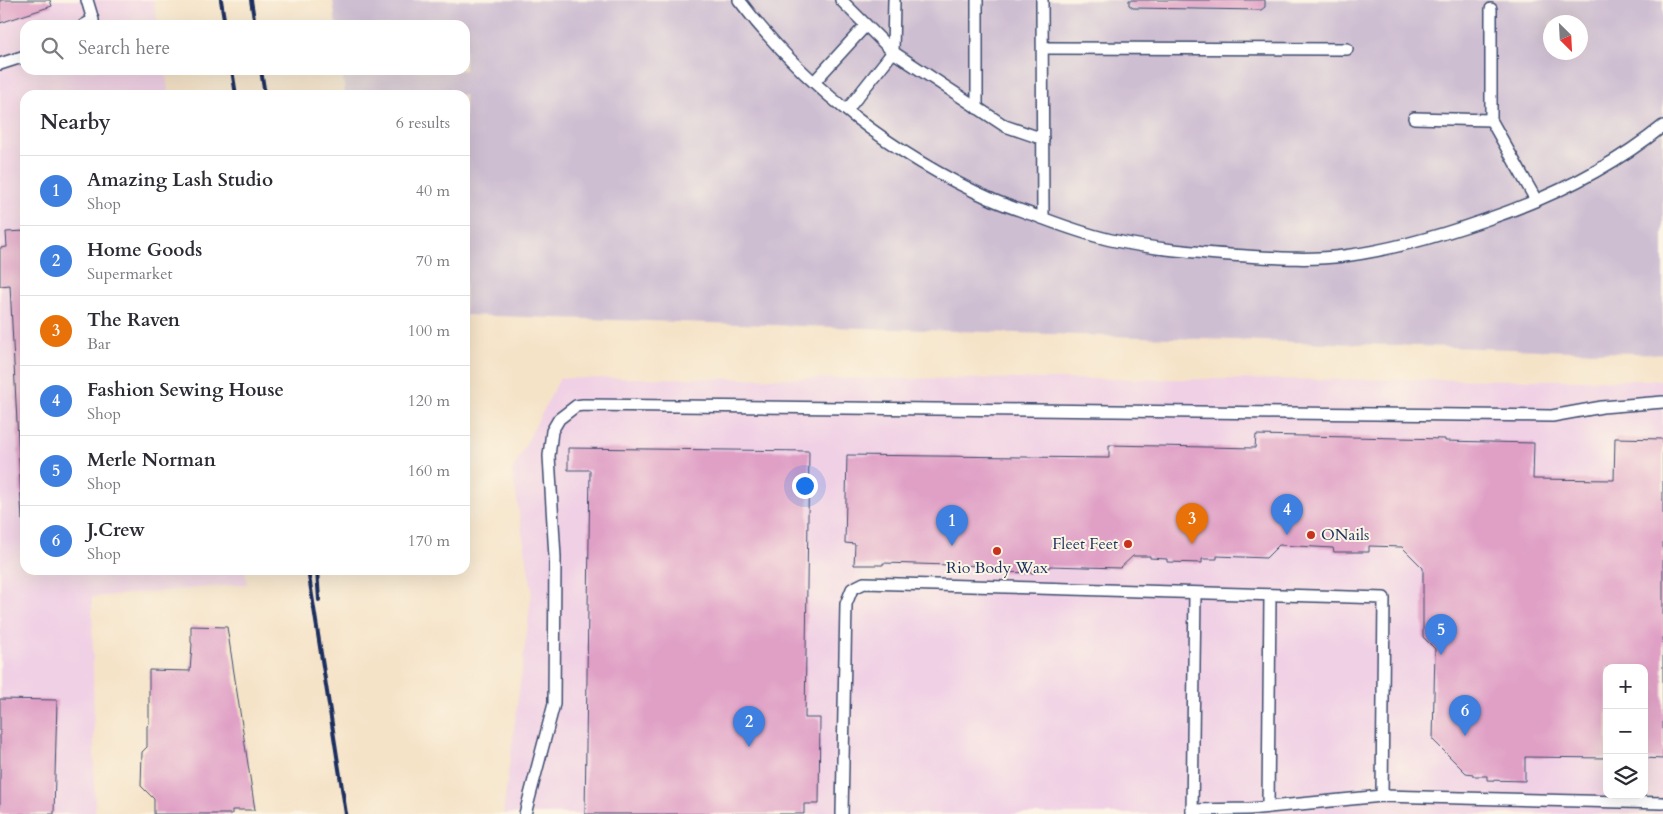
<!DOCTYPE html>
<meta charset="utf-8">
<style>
:root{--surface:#fff;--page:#f2f2f3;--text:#2b2b33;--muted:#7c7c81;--line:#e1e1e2;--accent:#c8321e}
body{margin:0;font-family:Cardo,serif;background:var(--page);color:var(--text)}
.controls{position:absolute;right:15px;bottom:15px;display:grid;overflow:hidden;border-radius:10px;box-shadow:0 5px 20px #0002}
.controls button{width:45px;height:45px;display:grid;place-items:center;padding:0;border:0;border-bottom:1px solid var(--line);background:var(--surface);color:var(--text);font:25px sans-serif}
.compass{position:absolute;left:1543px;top:15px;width:45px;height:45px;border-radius:50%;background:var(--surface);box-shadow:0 5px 20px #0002;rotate:156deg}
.you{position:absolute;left:804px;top:485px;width:18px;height:18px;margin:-12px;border:4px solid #fff;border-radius:50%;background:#1a73e8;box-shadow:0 0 0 8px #1a73e833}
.badge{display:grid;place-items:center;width:32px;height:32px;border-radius:50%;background:var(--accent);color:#fff;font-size:16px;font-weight:700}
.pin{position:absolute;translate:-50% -41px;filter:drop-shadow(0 1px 2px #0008)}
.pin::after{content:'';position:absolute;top:26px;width:18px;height:15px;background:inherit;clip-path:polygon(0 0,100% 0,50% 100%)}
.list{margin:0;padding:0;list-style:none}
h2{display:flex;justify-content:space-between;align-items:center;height:65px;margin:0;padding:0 20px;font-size:21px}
h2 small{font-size:16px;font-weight:400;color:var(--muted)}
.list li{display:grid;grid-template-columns:32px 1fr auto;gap:15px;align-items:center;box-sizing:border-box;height:70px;padding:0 20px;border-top:1px solid var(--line)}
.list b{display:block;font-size:19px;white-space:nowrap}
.list p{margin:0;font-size:16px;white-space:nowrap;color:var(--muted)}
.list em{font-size:16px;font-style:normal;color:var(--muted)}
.icon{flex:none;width:28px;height:28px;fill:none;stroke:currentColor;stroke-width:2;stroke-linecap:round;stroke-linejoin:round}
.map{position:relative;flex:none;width:1663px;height:814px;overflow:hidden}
.search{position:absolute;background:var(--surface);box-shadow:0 5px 20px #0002;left:20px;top:20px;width:450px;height:55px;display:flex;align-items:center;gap:12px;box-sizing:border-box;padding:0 18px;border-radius:15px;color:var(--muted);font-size:19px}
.panel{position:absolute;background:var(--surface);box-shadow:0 5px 20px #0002;left:20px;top:90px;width:450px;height:485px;border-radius:15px}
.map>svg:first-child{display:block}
.built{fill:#f0d0e5;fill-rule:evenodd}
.industrial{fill:#cebed2;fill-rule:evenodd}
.building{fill:#e0a0c6}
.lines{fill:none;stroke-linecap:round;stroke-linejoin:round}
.service-casing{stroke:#3c4a6e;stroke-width:14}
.service{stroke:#fff;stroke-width:11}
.rail{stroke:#1b2f5e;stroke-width:4}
.poi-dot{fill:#c8321e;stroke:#fcf5e5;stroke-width:2}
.labels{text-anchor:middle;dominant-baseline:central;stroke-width:4;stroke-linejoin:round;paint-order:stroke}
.poi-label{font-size:16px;fill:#1b2f5e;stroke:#fcf5e5;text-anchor:start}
</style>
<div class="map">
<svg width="1663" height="814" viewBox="0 0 1663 814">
<rect width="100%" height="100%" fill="#fcf5e5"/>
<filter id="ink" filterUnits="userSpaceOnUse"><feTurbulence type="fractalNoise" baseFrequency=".02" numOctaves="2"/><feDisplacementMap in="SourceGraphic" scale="10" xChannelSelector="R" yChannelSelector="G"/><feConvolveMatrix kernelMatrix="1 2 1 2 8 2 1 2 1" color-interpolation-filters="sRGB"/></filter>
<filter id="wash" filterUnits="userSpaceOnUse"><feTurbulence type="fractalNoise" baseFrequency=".0096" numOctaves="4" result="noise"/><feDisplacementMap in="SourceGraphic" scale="20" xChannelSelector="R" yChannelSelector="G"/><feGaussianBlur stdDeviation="1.12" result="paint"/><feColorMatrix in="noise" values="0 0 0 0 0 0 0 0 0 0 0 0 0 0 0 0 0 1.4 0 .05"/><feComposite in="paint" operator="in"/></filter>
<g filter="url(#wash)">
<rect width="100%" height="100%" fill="#f5e3c8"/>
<g class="built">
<polygon points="0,0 154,0 158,25 25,25 25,70 165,70 169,95 25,95 25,570 245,570 247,584 92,597 95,814 0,814"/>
<path d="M560,378L1663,380V814H503L532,591L512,471ZM1607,668H1644V795H1607Z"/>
</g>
<path class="industrial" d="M333,0H1663V354L465,315V95H345L342,70H465V25H336ZM1550,22H1580V52H1550Z"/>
<g id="blocks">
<g class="building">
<polygon points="0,0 50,0 52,6 0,23"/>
<polygon points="1129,0 1265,0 1265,7 1261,10 1133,8 1129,5"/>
<polygon points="25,231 25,520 22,520 10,285 0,286 0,248 7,247 6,232"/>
<polygon points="1256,435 1445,439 1445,441 1534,443 1533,479 1614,480 1615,438 1663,439 1663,759 1644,758 1644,668 1607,668 1607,758 1525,757 1525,781 1487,780 1487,776 1473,776 1473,774 1466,773 1433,740 1435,649 1423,637 1423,568 1402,547 1369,546 1369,552 1334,552 1333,548 1279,545 1266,558 1217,556 1217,559 1202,559 1202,563 1167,562 1167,559 1150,558 1150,556 1133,556 1120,568 1050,566 1049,568 1035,568 1034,573 1000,572 1000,568 983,567 983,566 883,563 883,565 854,565 855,544 845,543 847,455 1109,458 1109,445 1255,448"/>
<polygon points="568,448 809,451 805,718 820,718 819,804 804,804 804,814 585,814 590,470 568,470"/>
<polygon points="191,626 227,627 255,810 232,810 232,814 154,814 154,799 141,786 142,752 147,747 147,726 149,724 149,670 190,671 192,644 191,642"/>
<polygon points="0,699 57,700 54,814 0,814"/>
</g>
</g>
</g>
<g filter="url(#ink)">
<use href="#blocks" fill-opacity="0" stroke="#3c4a6e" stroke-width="1"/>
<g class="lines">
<g class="service-casing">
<g id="service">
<path d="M739,0C804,86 894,156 993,200C1009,207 1026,212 1042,218C1066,227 1091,236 1116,241C1154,249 1192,252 1230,255C1267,257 1306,261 1344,256C1392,250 1439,236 1485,220C1547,199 1611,168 1663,126"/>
<polyline points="841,0 893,52 1005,126 1043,139"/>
<polyline points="1042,0 1043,218"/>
<polyline points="84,25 93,20 87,0"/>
<polyline points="1043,48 1347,49"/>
<polyline points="0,64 25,56"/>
<polyline points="814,82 866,25"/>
<polyline points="977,108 977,0"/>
<polyline points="847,110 893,52 894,0"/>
<polyline points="1414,118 1491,120 1491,9"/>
<polyline points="1491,120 1536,200"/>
<polyline points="1268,807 1270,595"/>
<polyline points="1192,810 1249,809 1382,796 1663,803"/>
<polyline points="525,814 554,704 555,557 549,456 552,431 559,419 576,406 583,405 1552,416 1602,407 1663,402"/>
<polyline points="842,814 846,604 852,589 864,583 1384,598 1382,796"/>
<polyline points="1192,814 1195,593"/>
</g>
</g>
<use href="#service" class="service"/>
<g class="rail">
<polyline points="221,0 225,25"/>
<polyline points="251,0 255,25"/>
<polyline points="232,70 236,95"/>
<polyline points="261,70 265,95"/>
<polyline points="308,570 346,814"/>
<polyline points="317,570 319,600"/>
</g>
</g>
</g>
<g class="poi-dot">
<circle cx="1311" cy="535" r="5"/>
<circle cx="1128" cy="544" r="5"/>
<circle cx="997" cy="551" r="5"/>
</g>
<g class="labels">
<g class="poi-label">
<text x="1321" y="535">ONails</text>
<text x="1118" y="544" text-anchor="end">Fleet Feet</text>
<text x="997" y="568" text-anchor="middle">Rio Body Wax</text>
</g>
</g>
</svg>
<div class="controls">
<button>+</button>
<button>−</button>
<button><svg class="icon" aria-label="layers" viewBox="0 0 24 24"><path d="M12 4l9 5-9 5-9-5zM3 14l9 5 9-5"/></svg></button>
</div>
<svg class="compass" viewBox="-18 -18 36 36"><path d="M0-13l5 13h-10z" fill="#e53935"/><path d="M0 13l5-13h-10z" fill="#7c7c81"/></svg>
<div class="you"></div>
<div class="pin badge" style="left:952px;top:546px;background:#3f7fe0">1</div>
<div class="pin badge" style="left:749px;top:747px;background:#3f7fe0">2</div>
<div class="pin badge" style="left:1192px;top:544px;background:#e8710a">3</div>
<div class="pin badge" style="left:1287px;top:535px;background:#3f7fe0">4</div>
<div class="pin badge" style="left:1441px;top:655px;background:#3f7fe0">5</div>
<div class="pin badge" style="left:1465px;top:736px;background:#3f7fe0">6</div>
<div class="search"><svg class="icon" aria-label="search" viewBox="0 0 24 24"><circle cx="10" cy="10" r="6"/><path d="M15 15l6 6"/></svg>Search here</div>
<section class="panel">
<h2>Nearby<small>6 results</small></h2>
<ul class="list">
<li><span class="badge" style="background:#3f7fe0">1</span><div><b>Amazing Lash Studio</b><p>Shop</p></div><em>40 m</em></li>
<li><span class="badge" style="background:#3f7fe0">2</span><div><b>Home Goods</b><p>Supermarket</p></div><em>70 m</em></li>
<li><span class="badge" style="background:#e8710a">3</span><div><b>The Raven</b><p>Bar</p></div><em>100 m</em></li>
<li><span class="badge" style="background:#3f7fe0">4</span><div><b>Fashion Sewing House</b><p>Shop</p></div><em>120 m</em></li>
<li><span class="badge" style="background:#3f7fe0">5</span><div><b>Merle Norman</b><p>Shop</p></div><em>160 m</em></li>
<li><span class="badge" style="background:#3f7fe0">6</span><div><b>J.Crew</b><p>Shop</p></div><em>170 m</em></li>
</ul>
</section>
</div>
